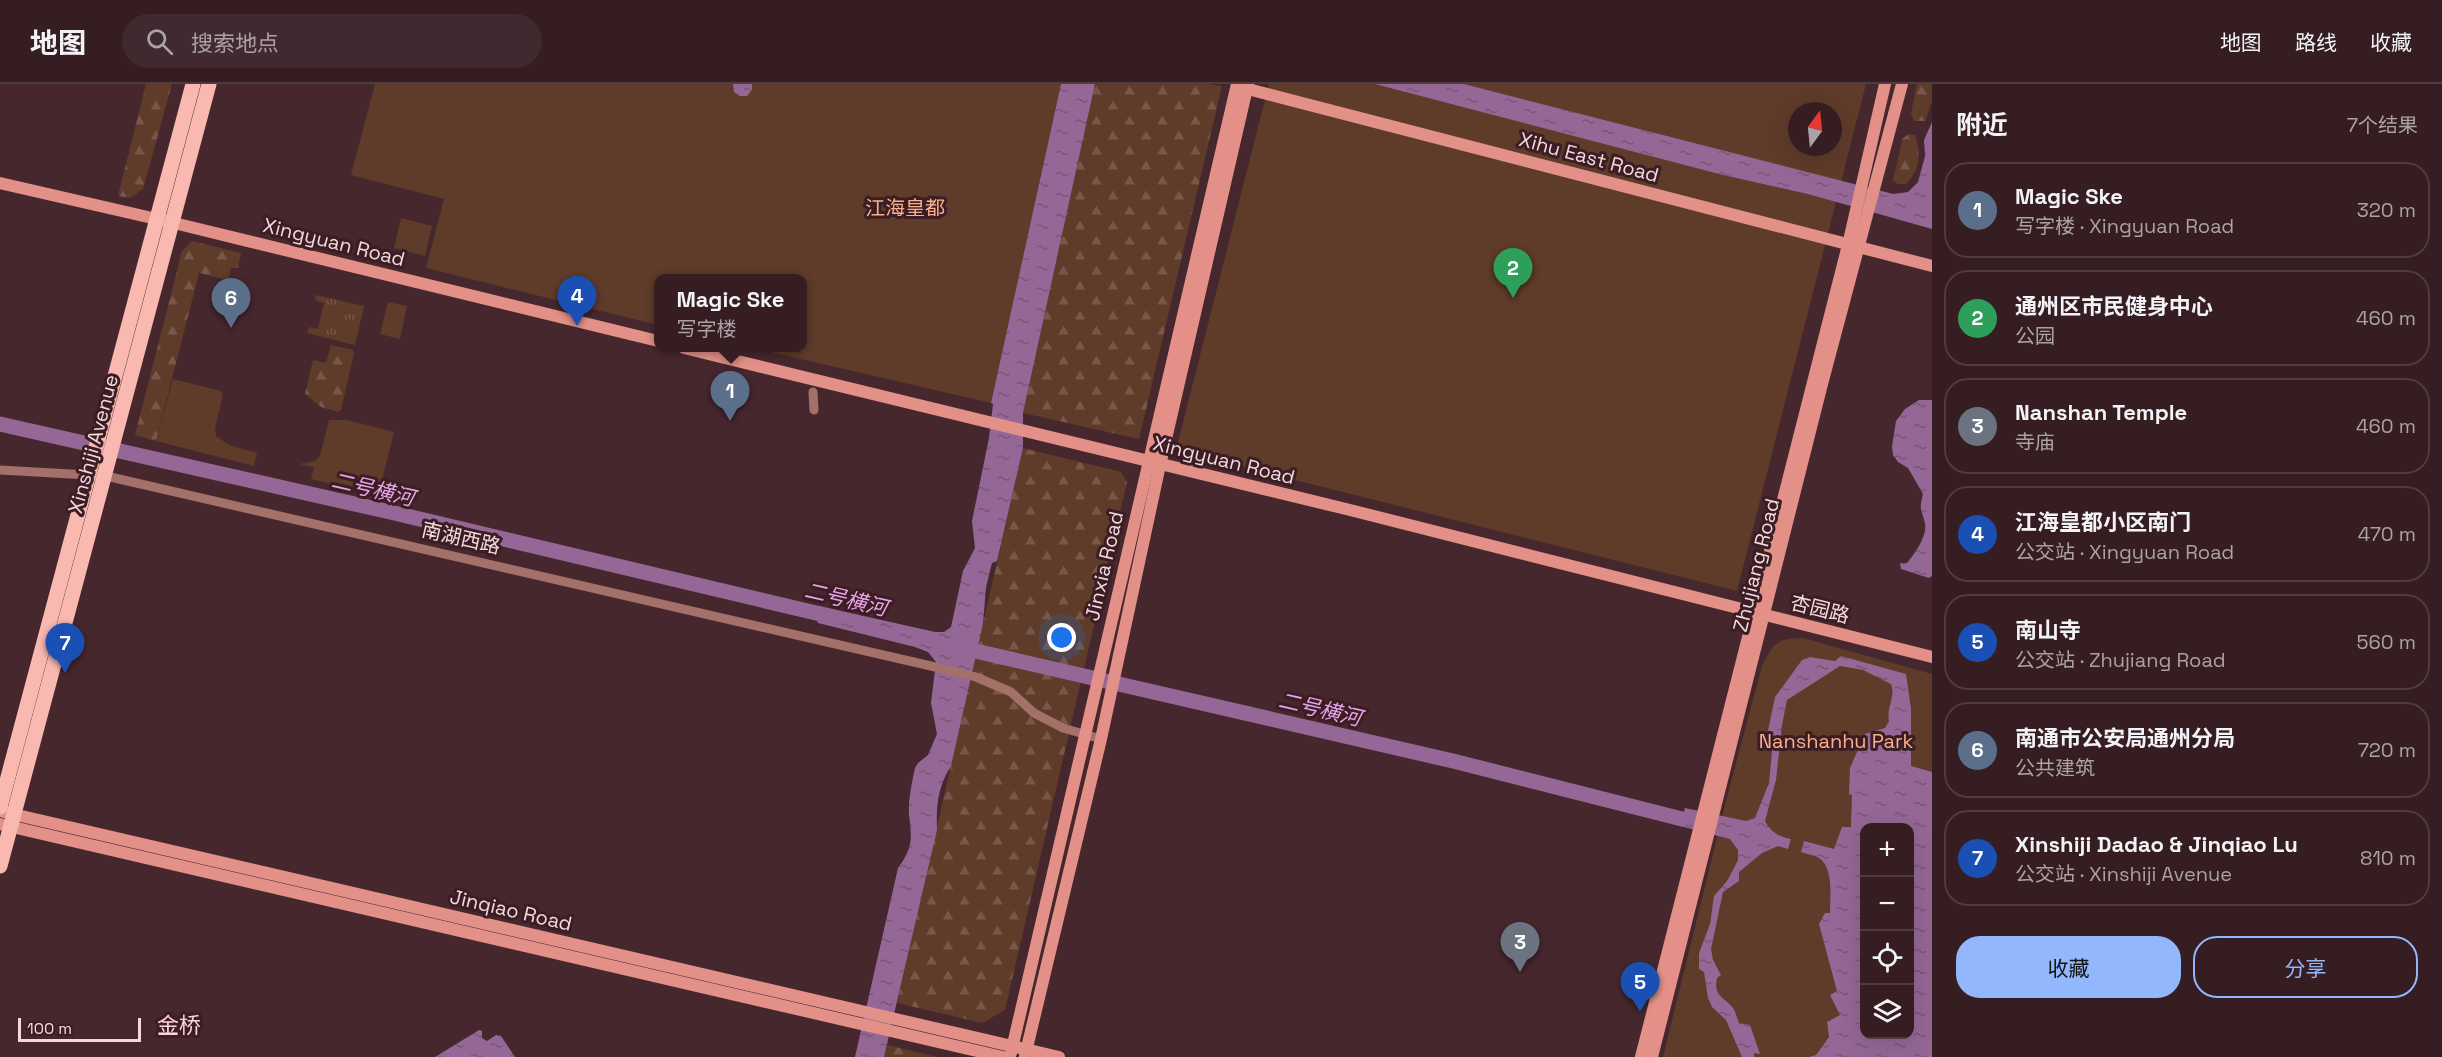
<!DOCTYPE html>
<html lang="zh">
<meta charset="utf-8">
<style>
:root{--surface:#351d22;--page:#402a2f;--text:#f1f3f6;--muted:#aaa2a5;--line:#4f3b40;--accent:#93b7fd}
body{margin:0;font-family:"Space Grotesk","Noto Sans SC",sans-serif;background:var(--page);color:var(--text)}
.controls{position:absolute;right:18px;bottom:18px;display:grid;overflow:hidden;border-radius:12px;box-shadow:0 6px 24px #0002}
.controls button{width:54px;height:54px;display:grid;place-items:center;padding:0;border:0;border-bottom:2px solid var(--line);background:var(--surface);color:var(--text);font:30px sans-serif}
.compass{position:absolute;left:1788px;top:18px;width:54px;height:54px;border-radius:50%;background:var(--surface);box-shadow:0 6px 24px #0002;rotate:15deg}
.scale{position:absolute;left:18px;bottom:15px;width:123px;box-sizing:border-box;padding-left:6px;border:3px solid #f0dade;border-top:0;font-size:16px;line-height:21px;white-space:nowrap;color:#f0dade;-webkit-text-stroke:4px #3c1d24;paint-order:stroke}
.you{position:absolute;left:1062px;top:554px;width:21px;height:21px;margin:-15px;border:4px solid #fff;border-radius:50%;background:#1a73e8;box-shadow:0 0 0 9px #1a73e833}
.badge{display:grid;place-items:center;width:39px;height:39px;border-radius:50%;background:var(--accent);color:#fff;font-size:20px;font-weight:700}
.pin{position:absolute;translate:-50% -50px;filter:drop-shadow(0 2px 3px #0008)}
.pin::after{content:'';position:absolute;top:32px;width:21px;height:18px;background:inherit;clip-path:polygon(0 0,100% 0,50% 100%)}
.popup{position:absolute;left:654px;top:190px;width:153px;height:78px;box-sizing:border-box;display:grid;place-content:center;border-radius:12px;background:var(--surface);filter:drop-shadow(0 2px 4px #0005);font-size:20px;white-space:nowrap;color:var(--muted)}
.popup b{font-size:22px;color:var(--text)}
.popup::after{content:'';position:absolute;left:50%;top:100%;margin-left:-12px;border:12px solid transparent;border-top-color:var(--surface)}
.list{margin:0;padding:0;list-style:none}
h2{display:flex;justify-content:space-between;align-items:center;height:78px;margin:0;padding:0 24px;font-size:26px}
h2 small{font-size:20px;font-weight:400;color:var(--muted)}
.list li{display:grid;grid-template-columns:39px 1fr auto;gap:18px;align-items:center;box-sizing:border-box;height:96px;margin:0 12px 12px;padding:0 12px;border:2px solid var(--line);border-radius:24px}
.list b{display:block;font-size:22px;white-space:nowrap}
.list p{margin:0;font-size:20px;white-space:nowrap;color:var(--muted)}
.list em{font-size:20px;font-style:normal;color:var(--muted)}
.actions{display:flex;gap:12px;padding:18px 24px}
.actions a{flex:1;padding:14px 0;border:2px solid var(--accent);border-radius:24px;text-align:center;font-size:21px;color:var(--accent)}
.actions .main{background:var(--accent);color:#111}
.icon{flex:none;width:33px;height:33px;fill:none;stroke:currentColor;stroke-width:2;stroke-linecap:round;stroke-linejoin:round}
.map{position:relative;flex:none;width:1932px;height:973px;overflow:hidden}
header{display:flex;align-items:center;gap:36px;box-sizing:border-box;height:84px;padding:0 30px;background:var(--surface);border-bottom:2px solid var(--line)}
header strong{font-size:28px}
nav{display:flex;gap:33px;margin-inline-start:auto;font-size:21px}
.search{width:420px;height:54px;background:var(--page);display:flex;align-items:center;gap:15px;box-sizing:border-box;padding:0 21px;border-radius:33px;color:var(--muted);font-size:22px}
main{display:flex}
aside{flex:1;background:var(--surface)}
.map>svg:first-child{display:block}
.grass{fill:url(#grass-tufts)}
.forest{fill:url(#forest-firs)}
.green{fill:#5f3b29;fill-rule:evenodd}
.water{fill:url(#water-ripples);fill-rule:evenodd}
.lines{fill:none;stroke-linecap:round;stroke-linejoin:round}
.river{stroke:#946796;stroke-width:15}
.street{stroke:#a3706a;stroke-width:9}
.secondary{stroke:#e39188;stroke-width:12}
.primary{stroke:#f9b9b1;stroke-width:15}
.labels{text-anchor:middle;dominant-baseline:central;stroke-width:6;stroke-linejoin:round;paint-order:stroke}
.street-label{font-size:20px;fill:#f0dade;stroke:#3c1d24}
.park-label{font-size:20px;fill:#f6b08e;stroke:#3c1d24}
.water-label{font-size:21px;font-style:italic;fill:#e5a3e8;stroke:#3c1d24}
.quarter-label{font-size:22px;fill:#fdd2da;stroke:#3c1d24}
</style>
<header>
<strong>地图</strong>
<div class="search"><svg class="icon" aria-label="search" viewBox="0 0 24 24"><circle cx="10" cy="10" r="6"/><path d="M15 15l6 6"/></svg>搜索地点</div>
<nav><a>地图</a><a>路线</a><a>收藏</a></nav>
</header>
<main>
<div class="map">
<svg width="1932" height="973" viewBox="0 0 1932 973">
<defs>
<pattern id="grass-tufts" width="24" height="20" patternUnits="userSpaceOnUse" patternTransform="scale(1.5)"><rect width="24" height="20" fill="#5f3b29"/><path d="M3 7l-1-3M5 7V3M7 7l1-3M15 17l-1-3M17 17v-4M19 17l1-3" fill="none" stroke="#765748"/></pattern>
<pattern id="forest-firs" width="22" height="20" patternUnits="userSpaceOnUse" patternTransform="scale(1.5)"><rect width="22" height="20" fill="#5f3b29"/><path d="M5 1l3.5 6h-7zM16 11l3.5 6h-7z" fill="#765748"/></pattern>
<pattern id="water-ripples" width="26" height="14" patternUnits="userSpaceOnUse" patternTransform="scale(1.5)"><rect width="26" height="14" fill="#946796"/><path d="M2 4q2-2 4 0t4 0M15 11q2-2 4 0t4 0" fill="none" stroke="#765875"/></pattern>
</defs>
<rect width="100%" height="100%" fill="#47272e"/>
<polygon class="grass" points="316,211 364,222 355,261 307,249 309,243 318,245 324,219 315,216"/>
<g class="forest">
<polygon points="146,0 172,0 143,105 130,114 118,112"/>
<polygon points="1095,0 1207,0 1222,2 1139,355 1023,329"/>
<polygon points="1917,0 1932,0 1932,17 1925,37 1914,37 1911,29"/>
<path d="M1909,50L1915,51C1921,71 1920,85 1906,100H1898L1893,96L1903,54Z"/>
<polygon points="192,157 241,169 238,184 231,184 228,196 199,189 156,357 135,351 182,167"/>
<polygon points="331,261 353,266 354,269 341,326 338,328 321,323 305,310 313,276 326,279"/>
<polygon points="1023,364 1121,388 1127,398 1005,926 982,939 897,919"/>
<polygon points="887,961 938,973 884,973"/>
</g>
<g class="green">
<polygon points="375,0 1061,0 991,319 753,264 802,264 802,194 658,194 658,241 426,184 444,115 351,91"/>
<path d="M1269,0H1866L1737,507L1176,366ZM1797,27H1833V63H1797Z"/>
<polygon points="401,134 432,142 425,172 394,164"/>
<polygon points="388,218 407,222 400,255 380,250"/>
<polygon points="173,295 221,307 223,310 215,345 216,352 229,361 257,369 254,382 156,357"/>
<polygon points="329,336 347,336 394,348 378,412 311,395 314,383 299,380 315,377 320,372"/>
<path d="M1803,554L1932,590V973H1663L1727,713L1762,582C1774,557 1777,555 1803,554ZM1864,744H1910V950H1864Z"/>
</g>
<g class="water">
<polygon points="733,0 752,0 752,6 747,12 740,12 734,8"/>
<path d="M1061,0H1095L1023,329V364L997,477L992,479L986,503L983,540L951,682C938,702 936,722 937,746L884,973H855L898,784C913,763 912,755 909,731C908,717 912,698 915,684L918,679L928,671L937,650L931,619L936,578L928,568L915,563L818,539L813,528L819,522L935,548H944L951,543L963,487L975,464L972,437L989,354L993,320L991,319Z"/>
<polygon points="1375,0 1464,0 1893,110 1908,108 1918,98 1925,72 1924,56 1932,38 1932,145 1808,110 1723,91"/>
<path d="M1919,316H1932V492L1929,494L1901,485L1900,479H1907C1915,469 1927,453 1925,439C1921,423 1919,428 1923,410L1908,384L1898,378L1893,371L1892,362L1896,337L1905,325Z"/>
<path d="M1841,572L1906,590L1911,625V682L1932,688V973H1809L1816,971L1829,953L1827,938L1840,931L1830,911L1837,907L1819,840L1825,829H1830C1830,813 1834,784 1819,774C1814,771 1806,770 1801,768L1804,757L1834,765L1842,743H1851L1852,711L1849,710L1850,684L1865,650L1885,644L1889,637C1886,623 1896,614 1891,600L1863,586L1840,582L1787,616L1782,641L1776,696L1765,737C1771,749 1779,752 1791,755L1788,765L1778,762L1762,769L1739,788V797L1723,808L1711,865L1713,876L1721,891L1717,894C1713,912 1724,913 1733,924C1736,928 1737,935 1739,939L1750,941L1760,970L1754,969V973H1742L1726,936L1712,923L1708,914L1704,888L1699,885V869L1710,840L1714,812L1727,797L1734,784L1738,776V766L1730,755L1680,742L1685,724L1746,737L1755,734L1769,699L1772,667L1766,656L1775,613L1802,576L1809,573L1835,577ZM1864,744H1910V950H1864Z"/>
<polygon points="479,946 482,947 482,954 487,957 496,951 501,952 515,973 435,973"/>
</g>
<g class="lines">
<g class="river">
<polyline points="0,340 390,428 833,533"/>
<polyline points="958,563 1453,677 1682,735"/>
</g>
<g class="street">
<polyline points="813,308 814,326"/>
<polyline points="0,386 106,392 931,582 976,593 1011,608 1034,629 1063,644 1101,655"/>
</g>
<g class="secondary">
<polyline points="1240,3 1932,182"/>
<polyline points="0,99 174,139 658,257"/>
<polyline points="684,264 1346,425 1932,573"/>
<polyline points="0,727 1059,973"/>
<polyline points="0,740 1003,973"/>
<polyline points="1011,969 1237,0"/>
<polyline points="1025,972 1101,655 1160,381 1248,0"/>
<polyline points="1641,973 1848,161 1885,0"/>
<polyline points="1652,973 1822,300 1902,0"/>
</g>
<g class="primary">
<polyline points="0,723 193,0"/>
<polyline points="0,782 209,0"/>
</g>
</g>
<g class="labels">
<g class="street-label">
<text transform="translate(1589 73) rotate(15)">Xihu East Road</text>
<text transform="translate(334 158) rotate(14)">Xingyuan Road</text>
<text transform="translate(93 360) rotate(-75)">Xinshiji Avenue</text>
<text transform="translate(1224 376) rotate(14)">Xingyuan Road</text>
<text transform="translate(461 454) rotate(13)">南湖西路</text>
<text transform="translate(1756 481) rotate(-76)">Zhujiang Road</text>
<text transform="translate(1104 482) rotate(-77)">Jinxia Road</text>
<text transform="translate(1820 525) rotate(14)">杏园路</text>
<text transform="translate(511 826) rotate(13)">Jinqiao Road</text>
</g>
<g class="park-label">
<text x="905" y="124">江海皇都</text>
<text x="1836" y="657">Nanshanhu Park</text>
</g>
<g class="water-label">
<text transform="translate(373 405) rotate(13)">二号横河</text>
<text transform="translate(846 515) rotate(13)">二号横河</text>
<text transform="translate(1320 625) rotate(13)">二号横河</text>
</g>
<g class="quarter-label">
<text x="179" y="941">金桥</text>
</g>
</g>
</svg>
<div class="controls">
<button>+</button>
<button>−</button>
<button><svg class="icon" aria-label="locate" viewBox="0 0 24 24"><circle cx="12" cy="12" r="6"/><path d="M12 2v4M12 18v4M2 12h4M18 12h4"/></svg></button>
<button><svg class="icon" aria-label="layers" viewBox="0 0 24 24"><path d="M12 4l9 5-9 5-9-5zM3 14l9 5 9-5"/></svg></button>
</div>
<svg class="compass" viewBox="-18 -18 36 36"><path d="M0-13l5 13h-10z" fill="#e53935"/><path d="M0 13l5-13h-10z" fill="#aaa2a5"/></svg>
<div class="scale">100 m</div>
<div class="you"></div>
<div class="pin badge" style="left:730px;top:337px;background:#5c6f8a">1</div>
<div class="popup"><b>Magic Ske</b>写字楼</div>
<div class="pin badge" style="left:1513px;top:214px;background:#2e9e5b">2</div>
<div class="pin badge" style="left:1520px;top:888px;background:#6b7280">3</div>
<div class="pin badge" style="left:577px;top:242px;background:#1a4fb4">4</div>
<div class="pin badge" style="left:1640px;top:928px;background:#1a4fb4">5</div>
<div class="pin badge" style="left:231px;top:244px;background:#5c6f8a">6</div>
<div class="pin badge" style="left:65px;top:589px;background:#1a4fb4">7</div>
</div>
<aside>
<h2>附近<small>7个结果</small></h2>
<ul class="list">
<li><span class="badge" style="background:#5c6f8a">1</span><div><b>Magic Ske</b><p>写字楼 · Xingyuan Road</p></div><em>320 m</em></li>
<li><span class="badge" style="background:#2e9e5b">2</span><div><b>通州区市民健身中心</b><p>公园</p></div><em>460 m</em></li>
<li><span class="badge" style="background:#6b7280">3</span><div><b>Nanshan Temple</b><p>寺庙</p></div><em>460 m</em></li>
<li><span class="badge" style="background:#1a4fb4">4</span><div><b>江海皇都小区南门</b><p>公交站 · Xingyuan Road</p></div><em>470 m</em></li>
<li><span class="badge" style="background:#1a4fb4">5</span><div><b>南山寺</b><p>公交站 · Zhujiang Road</p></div><em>560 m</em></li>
<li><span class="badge" style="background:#5c6f8a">6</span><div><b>南通市公安局通州分局</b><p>公共建筑</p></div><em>720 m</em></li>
<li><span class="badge" style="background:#1a4fb4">7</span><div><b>Xinshiji Dadao &amp; Jinqiao Lu</b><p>公交站 · Xinshiji Avenue</p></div><em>810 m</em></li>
</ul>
<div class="actions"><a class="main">收藏</a><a>分享</a></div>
</aside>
</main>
